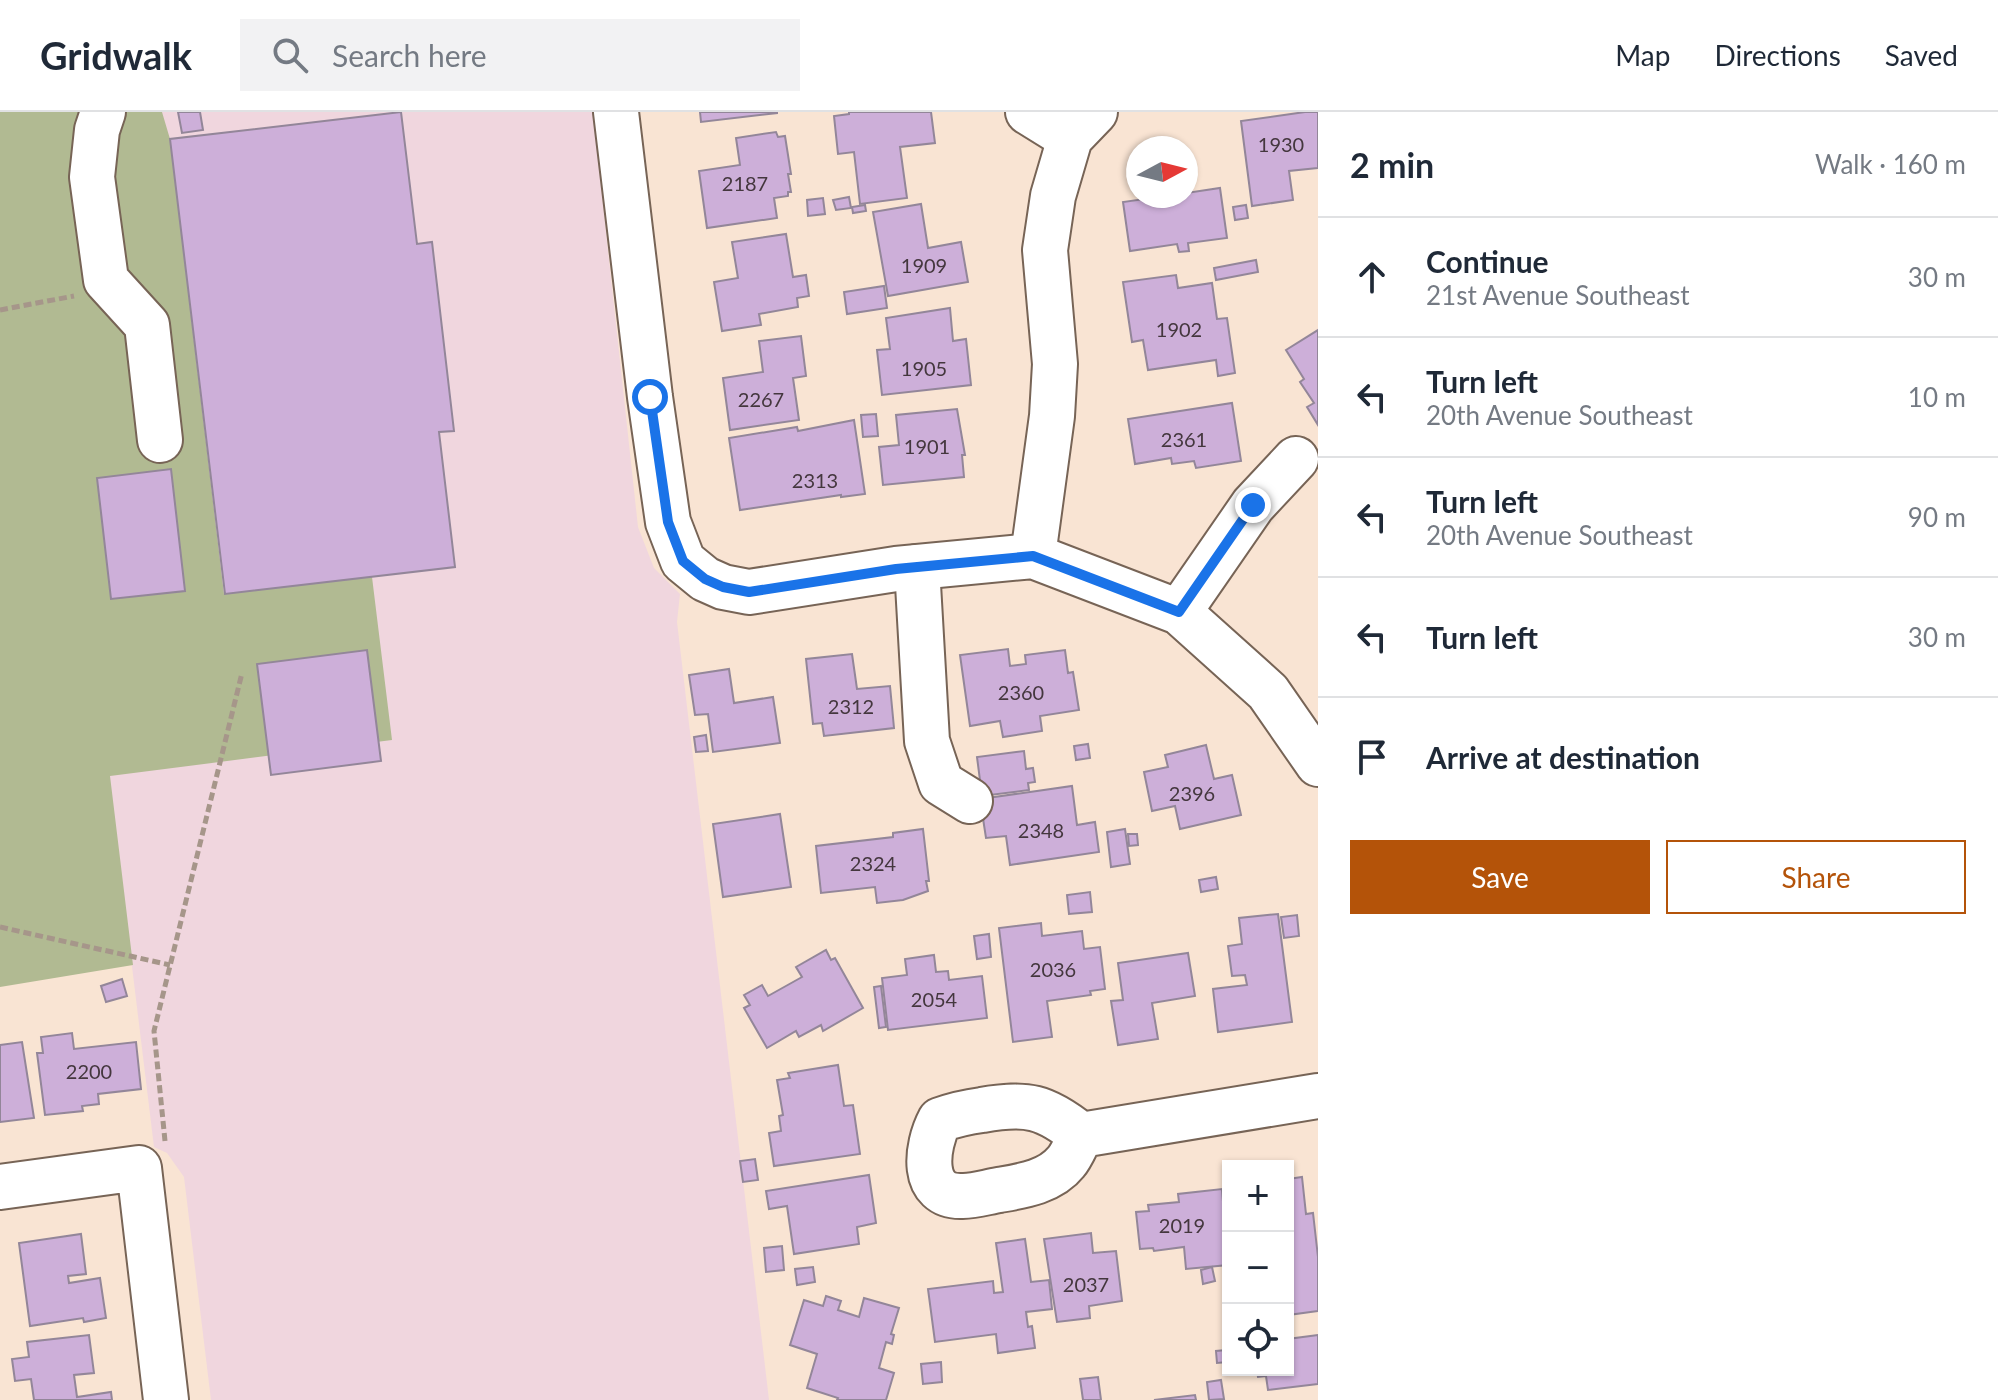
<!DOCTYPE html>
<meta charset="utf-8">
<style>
:root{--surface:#fff;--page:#f2f2f3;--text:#1f2937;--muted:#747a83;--line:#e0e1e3;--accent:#b45309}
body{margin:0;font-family:Lato,sans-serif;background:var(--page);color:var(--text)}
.controls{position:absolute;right:24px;bottom:24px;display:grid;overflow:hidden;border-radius:0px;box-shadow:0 2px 6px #0004}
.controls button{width:72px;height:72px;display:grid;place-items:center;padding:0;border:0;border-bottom:2px solid var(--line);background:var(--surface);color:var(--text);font:40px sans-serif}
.compass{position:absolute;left:1126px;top:24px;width:72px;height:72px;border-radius:50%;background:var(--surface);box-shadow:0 2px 6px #0004;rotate:83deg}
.stop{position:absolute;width:24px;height:24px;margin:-18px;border:6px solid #1a73e8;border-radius:50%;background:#fff}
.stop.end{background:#1a73e8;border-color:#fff;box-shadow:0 2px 8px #0008}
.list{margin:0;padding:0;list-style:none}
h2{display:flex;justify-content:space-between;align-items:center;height:104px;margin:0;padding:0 32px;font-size:34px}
h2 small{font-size:26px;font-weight:400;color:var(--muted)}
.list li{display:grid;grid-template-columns:52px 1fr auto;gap:24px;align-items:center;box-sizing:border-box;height:120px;padding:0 32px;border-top:2px solid var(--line)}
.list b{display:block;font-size:30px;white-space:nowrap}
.list p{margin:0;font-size:26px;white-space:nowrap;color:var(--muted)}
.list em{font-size:26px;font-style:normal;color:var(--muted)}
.actions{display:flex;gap:16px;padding:24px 32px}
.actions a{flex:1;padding:18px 0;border:2px solid var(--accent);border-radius:0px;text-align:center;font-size:28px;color:var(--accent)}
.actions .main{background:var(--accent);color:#fff}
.icon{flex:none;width:44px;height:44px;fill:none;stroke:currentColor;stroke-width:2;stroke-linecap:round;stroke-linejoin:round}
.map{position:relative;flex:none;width:1318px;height:1288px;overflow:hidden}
header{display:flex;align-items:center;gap:48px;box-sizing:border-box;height:112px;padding:0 40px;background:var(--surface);border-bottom:2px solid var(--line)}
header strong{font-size:38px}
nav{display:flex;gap:44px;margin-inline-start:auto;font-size:28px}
.search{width:560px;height:72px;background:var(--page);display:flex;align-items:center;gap:20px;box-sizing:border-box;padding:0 28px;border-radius:0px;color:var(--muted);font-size:30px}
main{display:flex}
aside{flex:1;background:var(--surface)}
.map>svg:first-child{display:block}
.education{fill:#f0d6de}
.green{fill:#b1ba92}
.building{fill:#cdafd9;stroke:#938699;stroke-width:2}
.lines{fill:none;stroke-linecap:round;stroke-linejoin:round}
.minor-casing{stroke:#776456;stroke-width:48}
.path{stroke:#a6968a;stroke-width:5;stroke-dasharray:8 4;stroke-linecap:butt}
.minor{stroke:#fff;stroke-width:44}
.route{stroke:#1a73e8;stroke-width:10}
.labels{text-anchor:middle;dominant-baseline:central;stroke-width:6;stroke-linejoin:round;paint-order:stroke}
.number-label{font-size:20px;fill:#44373e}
</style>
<header>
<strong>Gridwalk</strong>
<div class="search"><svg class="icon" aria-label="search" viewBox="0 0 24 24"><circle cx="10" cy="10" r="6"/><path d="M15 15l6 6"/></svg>Search here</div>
<nav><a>Map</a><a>Directions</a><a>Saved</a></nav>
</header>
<main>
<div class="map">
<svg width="1318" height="1288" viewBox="0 0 1318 1288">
<rect width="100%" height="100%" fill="#f9e4d3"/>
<polygon class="education" points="28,0 593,0 638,415 654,456 680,482 677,510 769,1288 211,1288 184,1065 167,1041 154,1035"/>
<polygon class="green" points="0,0 162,0 170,27 224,482 372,465 392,628 110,664 133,853 0,875"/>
<g class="building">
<polygon points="178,0 200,0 203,18 182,21"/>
<polygon points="401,0 417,132 432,130 454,319 439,320 455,455 225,482 170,27"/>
<polygon points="700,0 777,0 777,1 701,10"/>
<polygon points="849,0 931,0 935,31 900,35 907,86 860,92 854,40 838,42 834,4 849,2"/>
<polygon points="1305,0 1318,0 1318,56 1289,59 1293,88 1252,94 1241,9"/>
<polygon points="776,20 778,25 785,24 791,62 788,62 791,80 788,80 788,84 774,86 777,106 707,116 699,59 740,53 736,26"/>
<polygon points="1220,76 1227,126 1188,131 1189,139 1179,140 1177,132 1130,139 1123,90 1152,86 1152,84 1186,84 1186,81"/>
<polygon points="849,85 851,96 836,98 833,88"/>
<polygon points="823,86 825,102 808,104 807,88"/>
<polygon points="921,92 928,136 961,130 968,170 888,184 873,100"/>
<polygon points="865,93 866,99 853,101 852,95"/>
<polygon points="1246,93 1248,106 1235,108 1233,95"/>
<polygon points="786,122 793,165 806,163 809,184 797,186 798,195 759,202 761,213 722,219 714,170 738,166 732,130"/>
<polygon points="1256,148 1258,160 1216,168 1214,156"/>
<polygon points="1176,163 1178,176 1212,171 1217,207 1227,206 1235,261 1218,264 1216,248 1148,258 1143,228 1132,230 1123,170"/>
<polygon points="884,174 887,196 847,202 844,180"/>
<polygon points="950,196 953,229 966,227 971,273 882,283 877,238 890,237 886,206"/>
<polygon points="1318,218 1318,313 1307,295 1314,291 1300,270 1304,267 1286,238"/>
<polygon points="801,224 806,264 793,266 799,308 730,318 723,266 763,260 759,229"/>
<polygon points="1232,291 1241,349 1196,356 1194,349 1172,352 1171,346 1135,352 1128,307"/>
<polygon points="957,297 965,343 962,343 964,365 883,373 879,335 899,333 896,303"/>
<polygon points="876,302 878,324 863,325 861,303"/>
<polygon points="854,308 865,382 841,385 841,383 740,398 729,326 797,315 798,319"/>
<polygon points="171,357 185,479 111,487 97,366"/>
<polygon points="1008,537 1010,554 1026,552 1025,543 1065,538 1068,561 1073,560 1079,598 1040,604 1042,619 1003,625 1000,609 970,614 960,543"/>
<polygon points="367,538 381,649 271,663 257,552"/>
<polygon points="852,542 857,577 890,574 894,616 824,624 822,611 813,612 806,547"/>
<polygon points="729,557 734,591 773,585 780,631 713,640 708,602 695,603 689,563"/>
<polygon points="706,623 708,639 696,640 694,625"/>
<polygon points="1088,632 1090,646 1076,648 1074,634"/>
<polygon points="1206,633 1214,667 1232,663 1241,703 1180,717 1175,694 1152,699 1144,660 1168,655 1165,643"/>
<polygon points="1024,639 1026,657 1033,656 1035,670 1028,671 1029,678 982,684 977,645"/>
<polygon points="1072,674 1077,713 1095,710 1099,740 1010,753 1006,724 986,726 980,687"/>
<polygon points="780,702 791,775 723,785 713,712"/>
<polygon points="923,717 929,769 926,769 928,779 903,788 877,791 875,775 821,781 816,734 893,725 893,721"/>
<polygon points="1125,717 1130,752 1111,755 1107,720"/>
<polygon points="1128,722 1137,722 1138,733 1129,734"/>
<polygon points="1216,765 1218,777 1201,780 1199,768"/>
<polygon points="1090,780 1092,800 1069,802 1067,783"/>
<polygon points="1278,802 1292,910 1218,920 1213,877 1247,873 1245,863 1232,864 1228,834 1242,832 1239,806"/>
<polygon points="1297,803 1299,824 1284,826 1281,805"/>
<polygon points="1041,811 1042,824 1082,819 1084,837 1100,835 1105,877 1090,879 1091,883 1047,889 1052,925 1013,930 999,816"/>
<polygon points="989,822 991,845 977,847 974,824"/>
<polygon points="826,838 831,848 835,846 863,896 823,919 821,913 799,925 796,919 767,936 744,896 750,893 744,883 762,873 768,884 802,865 796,855"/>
<polygon points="1188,841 1195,884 1152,891 1158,927 1118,933 1111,889 1123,888 1118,851"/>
<polygon points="934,843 936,860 948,859 949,868 982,864 987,906 888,918 882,866 907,863 905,847"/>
<polygon points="122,867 127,884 106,890 101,874"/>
<polygon points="881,874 886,915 879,916 874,875"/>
<polygon points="72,921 74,937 136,930 141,977 98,982 99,992 82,994 83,999 45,1003 37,941 43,941 41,925"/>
<polygon points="22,930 34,1006 0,1010 0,933"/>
<polygon points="838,953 844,994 853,993 860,1042 774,1054 769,1021 781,1019 779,1004 783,1003 777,968 790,966 788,961"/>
<polygon points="755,1047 758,1068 743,1070 740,1049"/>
<polygon points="869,1063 876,1111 857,1115 859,1132 794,1142 787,1094 769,1097 766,1079"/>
<polygon points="1302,1065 1306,1102 1313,1101 1318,1145 1318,1199 1288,1203 1288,1067"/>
<polygon points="1222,1077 1228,1153 1186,1157 1184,1135 1154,1139 1153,1136 1140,1137 1136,1100 1149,1099 1148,1093 1179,1090 1178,1082"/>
<polygon points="1091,1121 1093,1141 1116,1139 1122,1189 1089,1194 1090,1206 1057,1210 1044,1127"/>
<polygon points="81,1122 86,1162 68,1164 69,1171 100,1166 106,1206 84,1210 83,1206 30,1214 19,1131"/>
<polygon points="1025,1127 1031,1170 1049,1168 1052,1197 1026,1200 1028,1215 1032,1214 1035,1236 998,1241 996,1222 935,1230 928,1177 993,1169 994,1181 1003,1180 996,1131"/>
<polygon points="782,1134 784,1158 766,1160 764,1136"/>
<polygon points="813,1155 815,1170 797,1173 795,1157"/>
<polygon points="1212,1155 1215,1169 1203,1172 1201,1158"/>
<polygon points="826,1184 841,1189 838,1198 859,1205 864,1186 899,1196 891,1222 894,1223 892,1232 886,1230 879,1256 894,1261 886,1288 837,1288 838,1286 807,1276 817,1242 790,1233 804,1188 823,1194"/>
<polygon points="89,1223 94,1261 74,1263 77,1285 111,1280 112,1288 34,1288 31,1267 15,1269 12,1247 29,1245 27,1230"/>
<polygon points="1318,1223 1318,1272 1268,1278 1266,1264 1258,1265 1257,1258 1288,1258 1288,1227"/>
<polygon points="1226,1238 1227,1250 1217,1251 1216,1239"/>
<polygon points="941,1250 942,1270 923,1272 921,1252"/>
<polygon points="1098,1265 1101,1288 1083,1288 1080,1267"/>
<polygon points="1221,1268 1224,1287 1209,1288 1207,1270"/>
<polygon points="1195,1283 1196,1288 1154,1288"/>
</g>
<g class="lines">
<g class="minor-casing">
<g id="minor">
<polyline points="103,0 97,18 92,65 106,168 147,213 160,328"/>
<polyline points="616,0 650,285 668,410 683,449 705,467 723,475 749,480 896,457 1033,444 1179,500 1268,580 1318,652"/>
<polyline points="1028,0 1070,26"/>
<polyline points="1033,444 1052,304 1055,252 1045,138 1053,84 1070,26 1095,0"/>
<polyline points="917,455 927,629 941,671 970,689"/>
<polyline points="1179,500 1253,393 1296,347"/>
<path d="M1081,1023C1076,1032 1072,1043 1066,1050C1050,1070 1022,1074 999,1078C987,1080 975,1084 963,1084C919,1086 926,1034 940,1008C954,1003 967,1000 982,998C1027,990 1045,994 1081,1023L1318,984"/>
<polyline points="0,1075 139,1056 166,1288"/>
</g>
</g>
<g class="path">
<polyline points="0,198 74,184"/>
<polyline points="0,815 170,853"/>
<polyline points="165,1029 154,919 242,561"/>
</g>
<use href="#minor" class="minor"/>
</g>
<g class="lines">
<polyline class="route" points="650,285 668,410 683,449 705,467 723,475 749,480 896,457 1033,444 1179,500 1253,393"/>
</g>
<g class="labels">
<g class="number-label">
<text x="1281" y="32">1930</text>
<text x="745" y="71">2187</text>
<text x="924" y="153">1909</text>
<text x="1179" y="217">1902</text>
<text x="924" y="256">1905</text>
<text x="761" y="287">2267</text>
<text x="1184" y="327">2361</text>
<text x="927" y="334">1901</text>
<text x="815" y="368">2313</text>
<text x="1021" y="580">2360</text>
<text x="851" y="594">2312</text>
<text x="1192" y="681">2396</text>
<text x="1041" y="718">2348</text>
<text x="873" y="751">2324</text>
<text x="1053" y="857">2036</text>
<text x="934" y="887">2054</text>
<text x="89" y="959">2200</text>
<text x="1182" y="1113">2019</text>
<text x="1086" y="1172">2037</text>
</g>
</g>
</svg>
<div class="controls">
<button>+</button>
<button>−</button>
<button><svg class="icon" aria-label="locate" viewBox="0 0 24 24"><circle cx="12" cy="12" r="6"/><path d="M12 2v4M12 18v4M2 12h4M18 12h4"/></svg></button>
</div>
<svg class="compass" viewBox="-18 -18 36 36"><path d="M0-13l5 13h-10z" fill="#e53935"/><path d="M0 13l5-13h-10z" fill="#747a83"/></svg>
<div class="stop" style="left:650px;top:285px"></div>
<div class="stop end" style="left:1253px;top:393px"></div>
</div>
<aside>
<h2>2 min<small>Walk · 160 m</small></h2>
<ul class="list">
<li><svg class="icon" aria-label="ahead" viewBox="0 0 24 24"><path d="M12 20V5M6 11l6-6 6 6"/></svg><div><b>Continue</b><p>21st Avenue Southeast</p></div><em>30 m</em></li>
<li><svg class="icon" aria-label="left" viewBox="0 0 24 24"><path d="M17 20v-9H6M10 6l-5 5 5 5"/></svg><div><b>Turn left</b><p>20th Avenue Southeast</p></div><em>10 m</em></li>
<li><svg class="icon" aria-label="left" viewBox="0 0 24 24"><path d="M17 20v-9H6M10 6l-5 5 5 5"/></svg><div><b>Turn left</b><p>20th Avenue Southeast</p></div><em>90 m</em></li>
<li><svg class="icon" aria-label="left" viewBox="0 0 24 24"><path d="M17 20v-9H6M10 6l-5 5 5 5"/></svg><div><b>Turn left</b></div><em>30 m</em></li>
<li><svg class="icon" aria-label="arrive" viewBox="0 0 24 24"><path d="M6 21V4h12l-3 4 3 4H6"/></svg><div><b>Arrive at destination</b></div></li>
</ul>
<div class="actions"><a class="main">Save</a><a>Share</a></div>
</aside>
</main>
